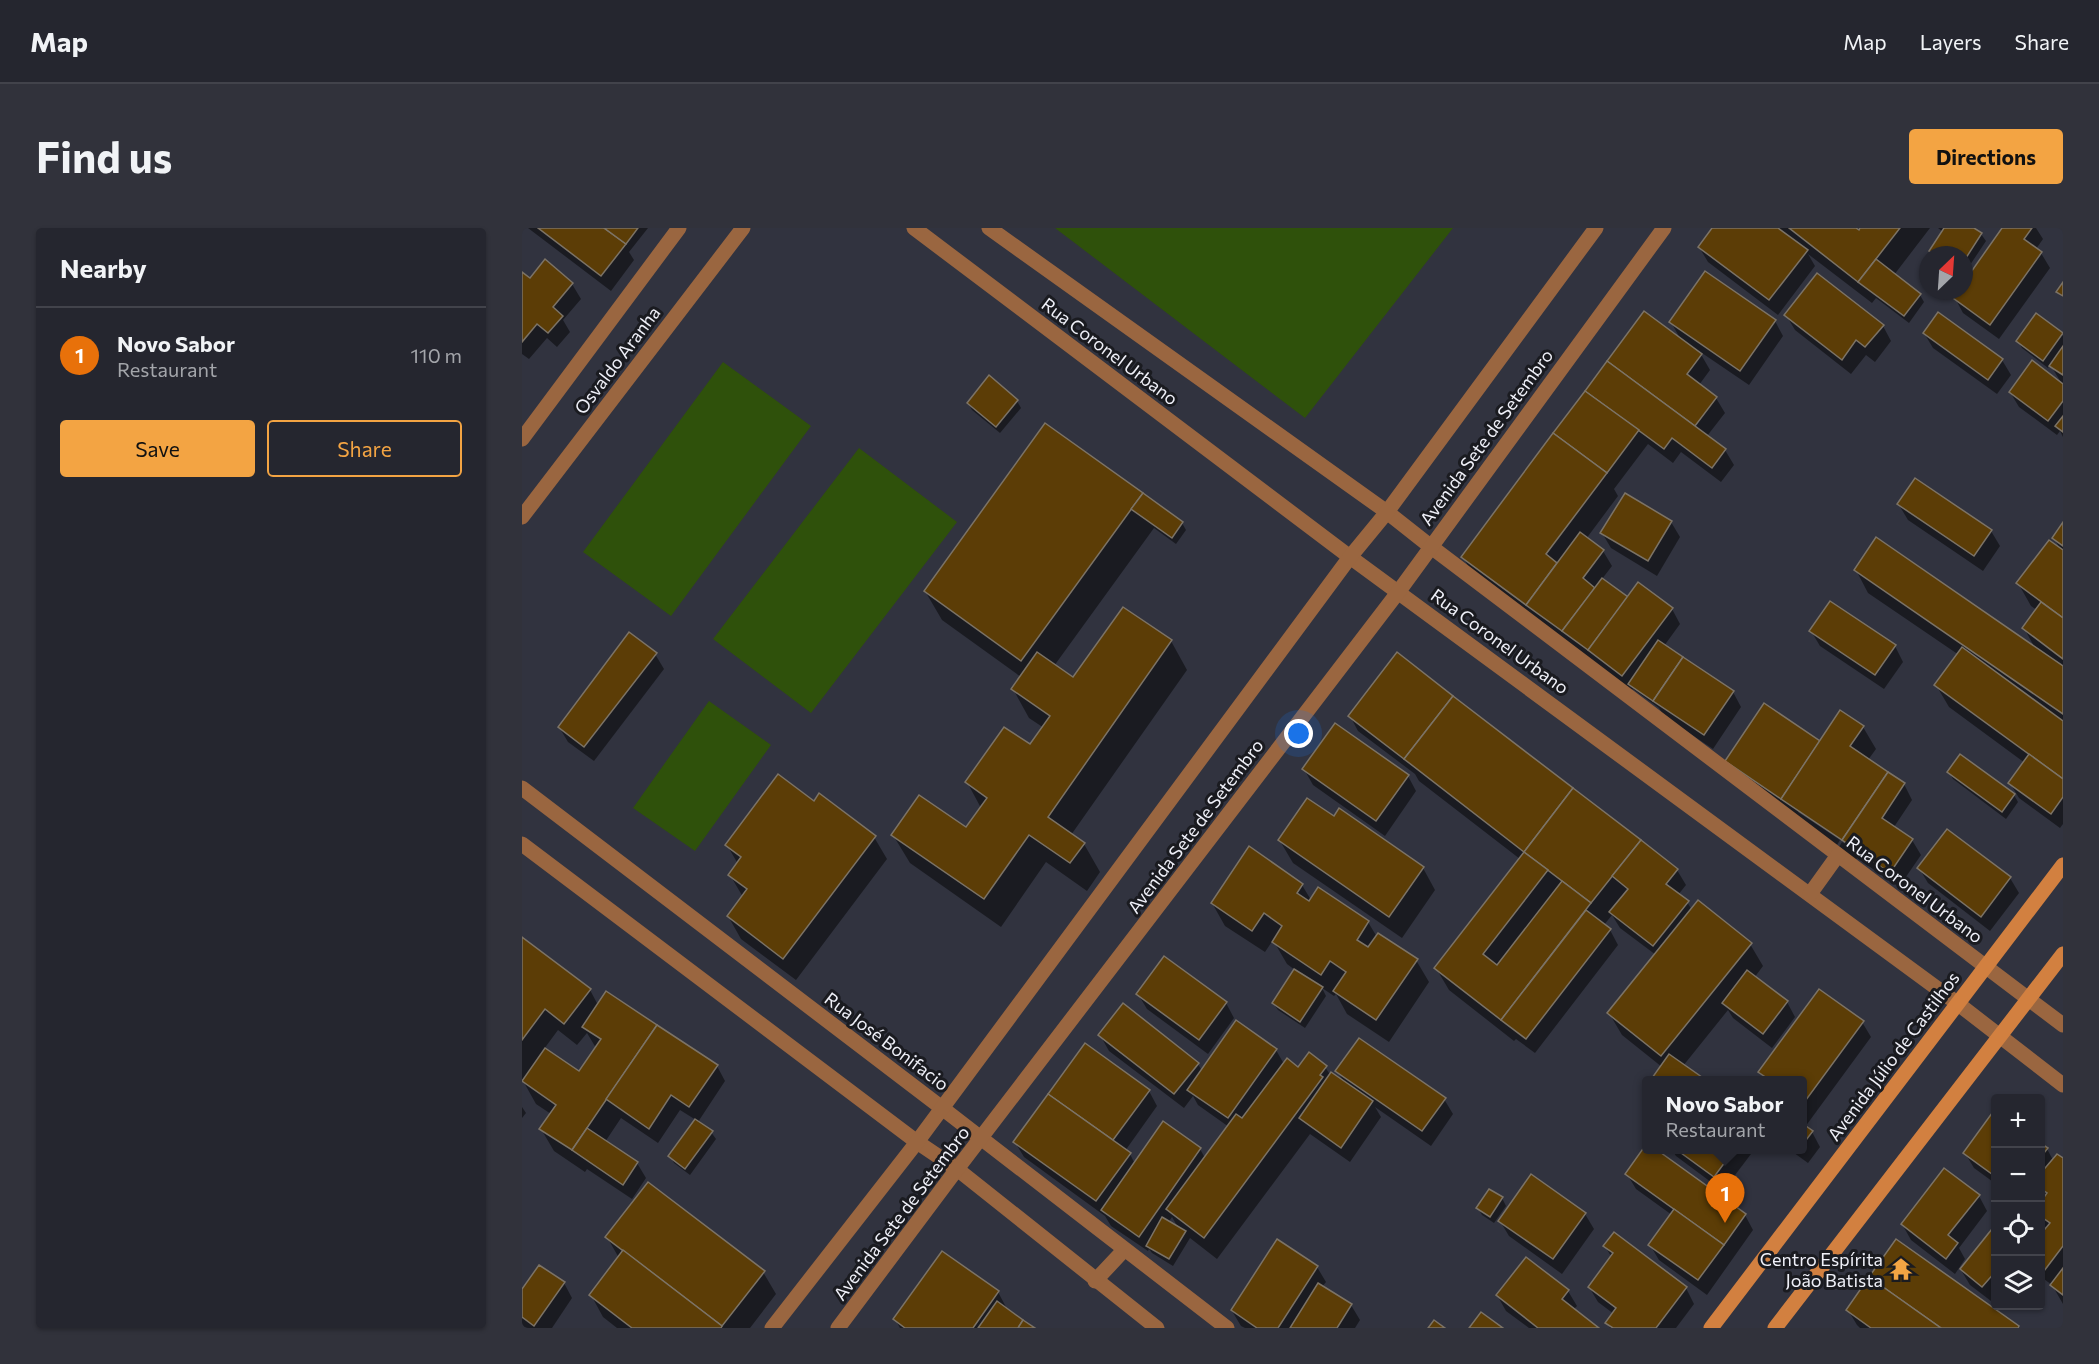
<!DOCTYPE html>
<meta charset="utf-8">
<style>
:root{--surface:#25262f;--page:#31323b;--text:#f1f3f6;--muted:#a3a5aa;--line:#42434b;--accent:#f3a443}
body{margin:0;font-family:Commissioner,sans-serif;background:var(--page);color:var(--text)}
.controls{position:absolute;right:18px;bottom:18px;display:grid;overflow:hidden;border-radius:6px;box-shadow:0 2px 4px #0004}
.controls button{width:54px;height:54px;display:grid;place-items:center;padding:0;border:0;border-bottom:2px solid var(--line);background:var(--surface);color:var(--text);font:30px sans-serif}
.compass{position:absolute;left:1397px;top:18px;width:54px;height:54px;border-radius:50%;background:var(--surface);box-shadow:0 2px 4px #0004;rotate:25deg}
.you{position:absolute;left:777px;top:506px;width:21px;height:21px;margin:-15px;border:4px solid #fff;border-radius:50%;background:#1a73e8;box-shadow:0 0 0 9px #1a73e833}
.badge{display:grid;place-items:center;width:39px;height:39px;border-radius:50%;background:var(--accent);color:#fff;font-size:20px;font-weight:700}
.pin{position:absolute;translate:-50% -50px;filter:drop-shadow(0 2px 3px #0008)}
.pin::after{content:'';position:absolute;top:32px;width:21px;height:18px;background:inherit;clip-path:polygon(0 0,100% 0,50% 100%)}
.popup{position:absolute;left:1120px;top:848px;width:165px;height:78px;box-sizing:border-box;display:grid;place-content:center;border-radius:6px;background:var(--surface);filter:drop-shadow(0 2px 4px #0005);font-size:20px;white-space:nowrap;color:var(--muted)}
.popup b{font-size:22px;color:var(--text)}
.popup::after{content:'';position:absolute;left:50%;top:100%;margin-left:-12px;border:12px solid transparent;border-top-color:var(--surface)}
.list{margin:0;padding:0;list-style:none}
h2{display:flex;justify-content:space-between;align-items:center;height:78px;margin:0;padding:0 24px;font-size:26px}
h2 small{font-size:20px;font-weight:400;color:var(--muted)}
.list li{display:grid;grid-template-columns:39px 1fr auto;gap:18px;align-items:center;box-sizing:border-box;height:96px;padding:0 24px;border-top:2px solid var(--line)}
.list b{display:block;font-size:22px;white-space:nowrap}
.list p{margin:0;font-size:20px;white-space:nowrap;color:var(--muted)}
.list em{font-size:20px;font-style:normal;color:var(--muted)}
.actions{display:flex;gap:12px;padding:18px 24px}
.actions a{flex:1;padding:14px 0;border:2px solid var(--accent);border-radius:6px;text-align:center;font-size:21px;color:var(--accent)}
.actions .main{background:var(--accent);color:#111}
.icon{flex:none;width:33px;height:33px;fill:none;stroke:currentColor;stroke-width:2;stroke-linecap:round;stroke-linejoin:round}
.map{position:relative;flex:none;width:1541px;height:1100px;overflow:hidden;border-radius:6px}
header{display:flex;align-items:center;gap:36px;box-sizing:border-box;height:84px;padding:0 30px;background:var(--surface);border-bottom:2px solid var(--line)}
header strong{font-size:28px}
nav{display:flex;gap:33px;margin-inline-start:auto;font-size:21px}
.intro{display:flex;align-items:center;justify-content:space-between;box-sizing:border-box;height:144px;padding:0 36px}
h1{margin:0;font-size:42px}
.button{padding:15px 27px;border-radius:6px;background:var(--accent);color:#111;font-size:21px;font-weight:700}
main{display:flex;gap:36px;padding:0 36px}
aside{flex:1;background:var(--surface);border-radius:6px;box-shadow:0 2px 4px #0004}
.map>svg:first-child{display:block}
.green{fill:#2f510b}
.shadow{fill:#0007;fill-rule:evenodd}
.building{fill:#5c3d06;stroke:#7c7366;stroke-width:1.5}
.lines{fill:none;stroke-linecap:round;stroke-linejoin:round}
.street{stroke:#9a6640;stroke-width:15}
.secondary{stroke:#d28040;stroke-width:15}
.labels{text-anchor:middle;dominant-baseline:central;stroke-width:6;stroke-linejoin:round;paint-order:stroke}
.street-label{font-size:18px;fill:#eff0f8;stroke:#1a1b20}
.poi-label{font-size:18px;fill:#eff0f8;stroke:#1a1b20;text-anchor:end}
</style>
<header>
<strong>Map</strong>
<nav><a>Map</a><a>Layers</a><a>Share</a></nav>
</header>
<div class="intro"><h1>Find us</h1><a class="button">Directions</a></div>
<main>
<aside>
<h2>Nearby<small></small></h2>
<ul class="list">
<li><span class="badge" style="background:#e8710a">1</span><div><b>Novo Sabor</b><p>Restaurant</p></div><em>110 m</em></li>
</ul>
<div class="actions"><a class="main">Save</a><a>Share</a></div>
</aside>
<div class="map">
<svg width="1541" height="1100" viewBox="0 0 1541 1100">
<rect width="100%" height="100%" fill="#31333f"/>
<g class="green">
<polygon points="533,0 931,0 783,190"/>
<polygon points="201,134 289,198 149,388 61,324"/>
<polygon points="337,220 435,294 289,485 191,411"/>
<polygon points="187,473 249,517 173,623 111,580"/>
</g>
<g class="shadow">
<polygon points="6,0 126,0 107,24 112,32 89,63"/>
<polygon points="1192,0 1331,0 1337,4 1340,0 1408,0 1372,47 1398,67 1402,74 1387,95 1354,70 1350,75 1286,26 1293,38 1256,87 1186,34 1177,19"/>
<polygon points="1416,0 1450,0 1459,6 1464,13 1442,46 1442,27 1412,27 1409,23 1421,4"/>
<polygon points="1482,0 1514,0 1521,11 1514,21 1519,25 1528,40 1477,111 1441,85 1433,70 1438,63 1442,63 1442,57"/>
<polygon points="0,46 8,52 50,56 59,71 41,92 48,104 35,119 25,110 7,131 0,126"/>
<polygon points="1122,85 1159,112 1149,94 1253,93 1261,108 1227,157 1177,123 1188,142 1177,157 1194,170 1203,185 1185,208 1203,222 1212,237 1199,254 1159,224 1151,235 1126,216 1092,261 1096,268 1064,311 1081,323 1090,338 1080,351 1106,371 1150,381 1158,396 1142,418 1211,464 1219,479 1191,521 1142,488 1137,480 1111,461 1109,462 954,351 941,329"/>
<polygon points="1264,87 1361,98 1369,113 1353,134 1344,127 1329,146 1273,102"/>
<polygon points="1514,87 1541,108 1541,209 1538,203 1535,207 1497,179 1488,164 1541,158 1528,136 1526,140 1500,120 1496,113"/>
<polygon points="1402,105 1480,132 1489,147 1475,166 1411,120"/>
<polygon points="495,173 499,180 478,205 450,182 446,175"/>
<polygon points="524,197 660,295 664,302 654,316 632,300 532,438 552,451 649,413 665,442 549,607 562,616 578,644 565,663 524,634 479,699 388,635 371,607 444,601 459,580 445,554 508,518 522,500 507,490 491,461 499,449 420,392 403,363"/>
<polygon points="1377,277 1469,303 1478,318 1461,343 1386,292"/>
<polygon points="1149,294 1158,309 1135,348 1089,320 1080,305"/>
<polygon points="1541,297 1541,596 1538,600 1497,570 1488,555 1503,535 1427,479 1414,457 1437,427 1346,365 1334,342 1513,420 1502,400 1515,382 1509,378 1496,355 1539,322 1532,310"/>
<polygon points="1289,403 1373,418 1381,434 1362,461 1298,418"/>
<polygon points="133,426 142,441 72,533 46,514 37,499"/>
<polygon points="828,488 1155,642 1164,657 1156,667 1165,674 1170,682 1228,716 1241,738 1232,750 1265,774 1273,789 1250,820 1211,790 1206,782 1161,838 1181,852 1133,852 1132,850 1140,839 1100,807 1087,785 1134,727 1098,700 1090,687 1082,697 1088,702 1096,717 1013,825 994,811 992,813 927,762 914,740 998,631 897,553 893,546 836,503"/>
<path d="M1341,499L1354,521L1346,532L1382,556L1390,572L1372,599L1390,612L1399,627L1377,659L1335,630L1333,633L1204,533L1297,514ZM1279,582L1327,615L1325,617L1320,614L1317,619L1315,617L1318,612L1276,584Z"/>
<polygon points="782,541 886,548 894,563 863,608 791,557"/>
<polygon points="1427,544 1492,567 1496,574 1484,591 1431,551"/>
<polygon points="292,575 352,609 365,631 274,752 219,711 206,688 221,669 208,647 216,636 205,617"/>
<polygon points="812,590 901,640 913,662 880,710 771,635 758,613"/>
<polygon points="1397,640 1488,650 1497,665 1468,703 1406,655"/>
<polygon points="780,657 789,672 846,694 855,709 894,732 907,754 867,814 825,786 814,766 812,768 800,760 804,768 783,800 756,782 751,775 773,742 765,736 751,712 743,724 703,698 690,675"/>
<path d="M0,711L68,762L76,777L195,838L203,853L176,894L189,904L194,911L168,947L152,935L148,928L174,892L158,882L136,915L99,890L83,914L115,935L124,950L110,971L65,941L63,944L32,923L19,901L29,886L14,876L0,851ZM36,802L55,817L65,805L74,820L58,845L22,821Z"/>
<polygon points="616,766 704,775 712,790 686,826 625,781"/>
<polygon points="1340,794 1349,809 1283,899 1290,904 1298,919 1286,935 1268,922 1281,922 1281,852 1240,852 1242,850 1238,844"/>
<path d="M578,807L676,836L680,843L754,822L762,836L777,841L803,839L809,848L822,854L815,843L922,871L931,886L909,918L853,879L859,889L828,934L788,906L695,1031L668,1010L651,1038L630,1025L627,1021L626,1023L589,998L583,988L502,929L493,914L563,817L627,863L635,878L603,923L608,926L613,936L642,896L678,921L683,930L707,899L676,877L671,868L662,880L587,823ZM650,989L657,1001L646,995Z"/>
<polygon points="0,879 4,885 0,890"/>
<polygon points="1474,884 1474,956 1452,940 1443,925"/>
<polygon points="1518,916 1525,921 1531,932 1541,932 1541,1076 1530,1057 1518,1048 1518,1010 1525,1001 1518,991 1518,977 1523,971 1518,963"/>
<polygon points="1125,918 1125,922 1132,922 1223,987 1231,1002 1185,1067 1137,1032 1128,1017 1150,987 1114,961 1105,946"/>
<polygon points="1150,922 1232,922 1201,963 1154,928"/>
<polygon points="1457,968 1465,983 1437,1020 1443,1031 1433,1046 1389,1012 1380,996"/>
<polygon points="980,970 984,978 972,995 960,987 956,980"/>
<polygon points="1063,986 1072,1001 1040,1046 987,1008 978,993"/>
<polygon points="1474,998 1474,1068 1469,1073 1448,1057 1439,1042"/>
<polygon points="85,1009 241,1044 254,1066 228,1100 95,1100 81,1089 69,1067 97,1030"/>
<polygon points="1083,1018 1164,1060 1172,1076 1154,1100 1088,1100 1085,1095 1092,1086 1076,1074 1067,1059 1090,1030"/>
<polygon points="795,1039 804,1054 800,1059 829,1077 838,1092 833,1100 723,1100 719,1098 710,1083"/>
<polygon points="42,1055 50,1070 30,1100 4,1100 0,1097 0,1063"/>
<polygon points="1046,1063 1055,1078 1051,1082 1075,1100 1007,1100 984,1083 975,1067"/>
<polygon points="476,1064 484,1079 483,1081 510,1100 378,1100 373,1091"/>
<polygon points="1326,1082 1496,1099 1497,1100 1338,1100 1335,1097"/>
</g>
<g class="building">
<polygon points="16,0 82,0 104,16 79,48"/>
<polygon points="82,0 116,0 104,16"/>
<polygon points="1190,0 1256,0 1286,22 1247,72 1176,19"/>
<polygon points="1267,0 1334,0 1337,2 1338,0 1378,0 1336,54"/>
<polygon points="1422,0 1452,0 1460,5 1442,33 1442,27 1414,27 1407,23"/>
<polygon points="1480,0 1510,0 1502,11 1520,24 1468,97 1431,70 1436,63 1442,63 1442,54"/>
<polygon points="23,31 51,55 31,79 41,88 26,105 15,96 0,114 0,44 8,50"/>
<polygon points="1354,31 1399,66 1382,88 1336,54"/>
<polygon points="1183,43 1254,92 1218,143 1147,94"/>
<polygon points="1295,45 1362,97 1343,119 1334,112 1320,132 1262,87"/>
<polygon points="1541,54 1541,68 1534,64"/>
<polygon points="1122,83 1180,126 1165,146 1195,169 1173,198 1085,133"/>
<polygon points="1416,84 1481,131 1466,152 1401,105"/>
<polygon points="1514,85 1541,105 1521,133 1494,113"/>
<polygon points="1541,118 1541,147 1527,138"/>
<polygon points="1510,132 1541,156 1541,173 1526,193 1487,164"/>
<polygon points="1085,133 1204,221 1190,240 1150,210 1142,221 1063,163"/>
<polygon points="467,147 496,172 474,199 445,175"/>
<polygon points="1063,163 1117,202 1085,245 1031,205"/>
<polygon points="1541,188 1541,204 1533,198"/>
<polygon points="523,195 621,265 499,433 402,363"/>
<polygon points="1031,205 1085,245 1024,326 1035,335 1004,377 939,329"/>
<polygon points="1393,250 1470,302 1452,328 1375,276"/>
<polygon points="621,265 661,294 650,310 609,281"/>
<polygon points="1103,265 1150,293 1126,333 1078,305"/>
<polygon points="1541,294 1541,318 1530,310"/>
<polygon points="1058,304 1082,322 1061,350 1073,360 1040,403 1004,377"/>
<polygon points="1354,309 1541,438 1541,486 1332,342"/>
<polygon points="1527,312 1541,322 1541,390 1494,355"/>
<polygon points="1080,350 1106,369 1066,422 1040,403"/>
<polygon points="1116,354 1151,380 1100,448 1066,422"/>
<polygon points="1308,373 1374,417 1353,447 1287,403"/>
<polygon points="1519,374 1541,390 1541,431 1500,400"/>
<polygon points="601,379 650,412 526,589 563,615 548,635 507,607 462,671 369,607 397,567 444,599 465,570 443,554 482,499 508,516 528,488 489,461 515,424 551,449"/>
<polygon points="107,404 135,425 62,519 36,499"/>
<polygon points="1136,412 1161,429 1131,473 1106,456"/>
<polygon points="1440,419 1541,493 1541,551 1412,457"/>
<polygon points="875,424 931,468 882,531 826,488"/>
<polygon points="1161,429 1212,463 1182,507 1131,473"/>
<polygon points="931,468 1051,560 1002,624 882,531"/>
<polygon points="1242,475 1298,513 1259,571 1203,533"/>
<polygon points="1318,482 1342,498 1328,518 1366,544 1320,612 1259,571"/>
<polygon points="813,495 887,547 854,593 780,541"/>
<polygon points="1438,526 1493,566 1480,584 1425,544"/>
<polygon points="1507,526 1541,551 1541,569 1529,586 1486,555"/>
<polygon points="1366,544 1383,555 1360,590 1391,611 1368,645 1320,612"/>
<polygon points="256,546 292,573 297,565 354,608 261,731 205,688 225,661 206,647 219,629 203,617"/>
<polygon points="1051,560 1119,612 1069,675 1002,624"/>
<polygon points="785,570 812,588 817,580 902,639 867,689 756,612"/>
<polygon points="1425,601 1489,649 1459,689 1395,640"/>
<polygon points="1119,612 1156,641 1144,656 1167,673 1131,718 1087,684 1106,661 1090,648"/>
<polygon points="727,618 781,656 775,665 787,673 796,659 847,693 835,712 846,719 856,705 896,731 854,792 811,763 824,744 808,733 799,747 750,714 760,698 742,685 730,703 689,675"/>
<polygon points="1002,624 1026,642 961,726 975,737 1040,653 1069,675 979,792 912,740"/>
<polygon points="1176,672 1230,715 1139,828 1085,785"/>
<polygon points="1064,682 1089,701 1004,811 979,792"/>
<polygon points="0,709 69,761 42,796 23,781 0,812"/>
<polygon points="642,728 705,774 677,812 614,766"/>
<polygon points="772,741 801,759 778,794 750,775"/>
<polygon points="1225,742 1266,773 1241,806 1200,775"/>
<polygon points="1297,761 1342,793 1281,876 1281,852 1248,852 1236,844"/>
<polygon points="84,763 135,797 50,922 17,901 34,877 0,853 23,820 57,843 79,811 60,799"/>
<polygon points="601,775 677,835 652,866 576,807"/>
<polygon points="714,792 755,821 706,890 665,862"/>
<polygon points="135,797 196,837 167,879 149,867 127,901 84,871"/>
<polygon points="837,810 924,870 900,903 813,843"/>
<polygon points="563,815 628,862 591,912 526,866"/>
<polygon points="787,824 805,838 798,847 801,849 682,1010 644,981 714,886 720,890 765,830 776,839"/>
<polygon points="1147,826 1184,852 1133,852 1130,850"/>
<polygon points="809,844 851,873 819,920 777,890"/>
<polygon points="526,866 609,925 574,973 491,914"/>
<polygon points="1473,881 1474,881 1474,949 1441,925"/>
<polygon points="173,891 191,903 163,941 146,928"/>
<polygon points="641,893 679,920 617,1009 579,982"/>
<polygon points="1281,896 1291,903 1281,916"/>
<polygon points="65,900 116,934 101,957 50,922"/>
<polygon points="1125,915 1125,922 1135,922 1224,986 1202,1017 1103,946"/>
<polygon points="1518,915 1526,920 1518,930"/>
<polygon points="1155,922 1212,922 1192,949"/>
<polygon points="1535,926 1541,930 1541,1018 1522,1043 1518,1041 1518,1007 1528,995 1518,988 1518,975 1525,965 1518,960 1518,946"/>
<polygon points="1422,940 1458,967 1426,1007 1436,1015 1424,1031 1379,996"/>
<polygon points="1009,946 1064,985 1031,1031 976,993"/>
<polygon points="126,954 243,1043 200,1098 83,1009"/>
<polygon points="967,961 981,969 968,989 954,980"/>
<polygon points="1152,981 1202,1017 1176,1052 1126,1017"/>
<polygon points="640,989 664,1003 647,1031 624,1018"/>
<polygon points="1474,996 1474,1043 1460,1059 1438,1041"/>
<polygon points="1092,1004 1165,1059 1134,1100 1091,1100 1083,1095 1094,1080 1066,1059 1091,1025 1081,1018"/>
<polygon points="755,1011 796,1038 756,1100 735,1100 709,1082"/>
<polygon points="1374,1011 1497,1098 1496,1100 1419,1100 1347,1049"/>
<polygon points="101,1022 200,1098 199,1100 110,1100 67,1067"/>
<polygon points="420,1023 477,1063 451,1100 383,1100 371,1091"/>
<polygon points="1004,1029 1047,1062 1040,1071 1077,1100 1016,1100 974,1067"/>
<polygon points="17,1037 43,1054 12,1098 0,1089 0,1061"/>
<polygon points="1541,1040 1541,1067 1528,1057"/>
<polygon points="1347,1049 1419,1100 1349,1100 1324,1082"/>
<polygon points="796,1055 830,1076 815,1100 768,1100"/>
<polygon points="475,1073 501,1092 496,1100 456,1100"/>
<polygon points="959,1084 981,1100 947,1100"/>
<polygon points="501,1092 513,1100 496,1100"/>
<polygon points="912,1092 923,1100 906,1100"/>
</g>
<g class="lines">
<g class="street">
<polyline points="392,0 828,329 1435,775 1541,857"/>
<polyline points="467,0 865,284 908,318 1541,797"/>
<polyline points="0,211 157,0"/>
<polyline points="0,289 221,0"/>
<polyline points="0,560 420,880 705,1100"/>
<polyline points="0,616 395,914 435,941 635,1100"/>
<polyline points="1288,666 1316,627"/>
<polyline points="573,1053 602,1022"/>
<polyline points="250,1100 395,914 828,329 865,284 1074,0"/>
<polyline points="316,1100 435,941 877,363 1142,0"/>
</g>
<g class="secondary">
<polyline points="1189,1100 1541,637"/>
<polyline points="1253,1100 1541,726"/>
</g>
</g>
<defs>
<g id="temple-bare" transform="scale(1.8)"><path d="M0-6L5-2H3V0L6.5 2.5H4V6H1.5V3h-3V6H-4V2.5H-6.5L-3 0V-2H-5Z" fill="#f3a443" stroke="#1a1b20" stroke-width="2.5" paint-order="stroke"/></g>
</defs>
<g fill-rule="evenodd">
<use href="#temple-bare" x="1379" y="1041"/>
</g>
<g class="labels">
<g class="street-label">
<text transform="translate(588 123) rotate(37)">Rua Coronel Urbano</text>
<text transform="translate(95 132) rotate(-53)">Osvaldo Aranha</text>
<text transform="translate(964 209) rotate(-54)">Avenida Sete de Setembro</text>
<text transform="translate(978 413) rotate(36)">Rua Coronel Urbano</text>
<text transform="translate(673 598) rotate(-53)">Avenida Sete de Setembro</text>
<text transform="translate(1393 661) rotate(37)">Rua Coronel Urbano</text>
<text transform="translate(365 813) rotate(37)">Rua José Bonifacio</text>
<text transform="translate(1371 828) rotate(-53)">Avenida Júlio de Castilhos</text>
<text transform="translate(379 985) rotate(-53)">Avenida Sete de Setembro</text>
</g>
<g class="poi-label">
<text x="1361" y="1031">Centro Espírita<tspan x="1361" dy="21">João Batista</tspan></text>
</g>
</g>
</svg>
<div class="controls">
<button>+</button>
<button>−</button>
<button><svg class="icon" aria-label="locate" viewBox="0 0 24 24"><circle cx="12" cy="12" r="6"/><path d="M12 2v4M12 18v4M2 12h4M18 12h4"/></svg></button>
<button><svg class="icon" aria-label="layers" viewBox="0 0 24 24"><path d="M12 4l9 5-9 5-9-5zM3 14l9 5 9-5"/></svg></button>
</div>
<svg class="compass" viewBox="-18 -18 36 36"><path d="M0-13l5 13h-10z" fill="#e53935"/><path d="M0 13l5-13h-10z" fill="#a3a5aa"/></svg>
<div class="you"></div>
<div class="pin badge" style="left:1203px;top:995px;background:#e8710a">1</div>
<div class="popup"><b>Novo Sabor</b>Restaurant</div>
</div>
</main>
